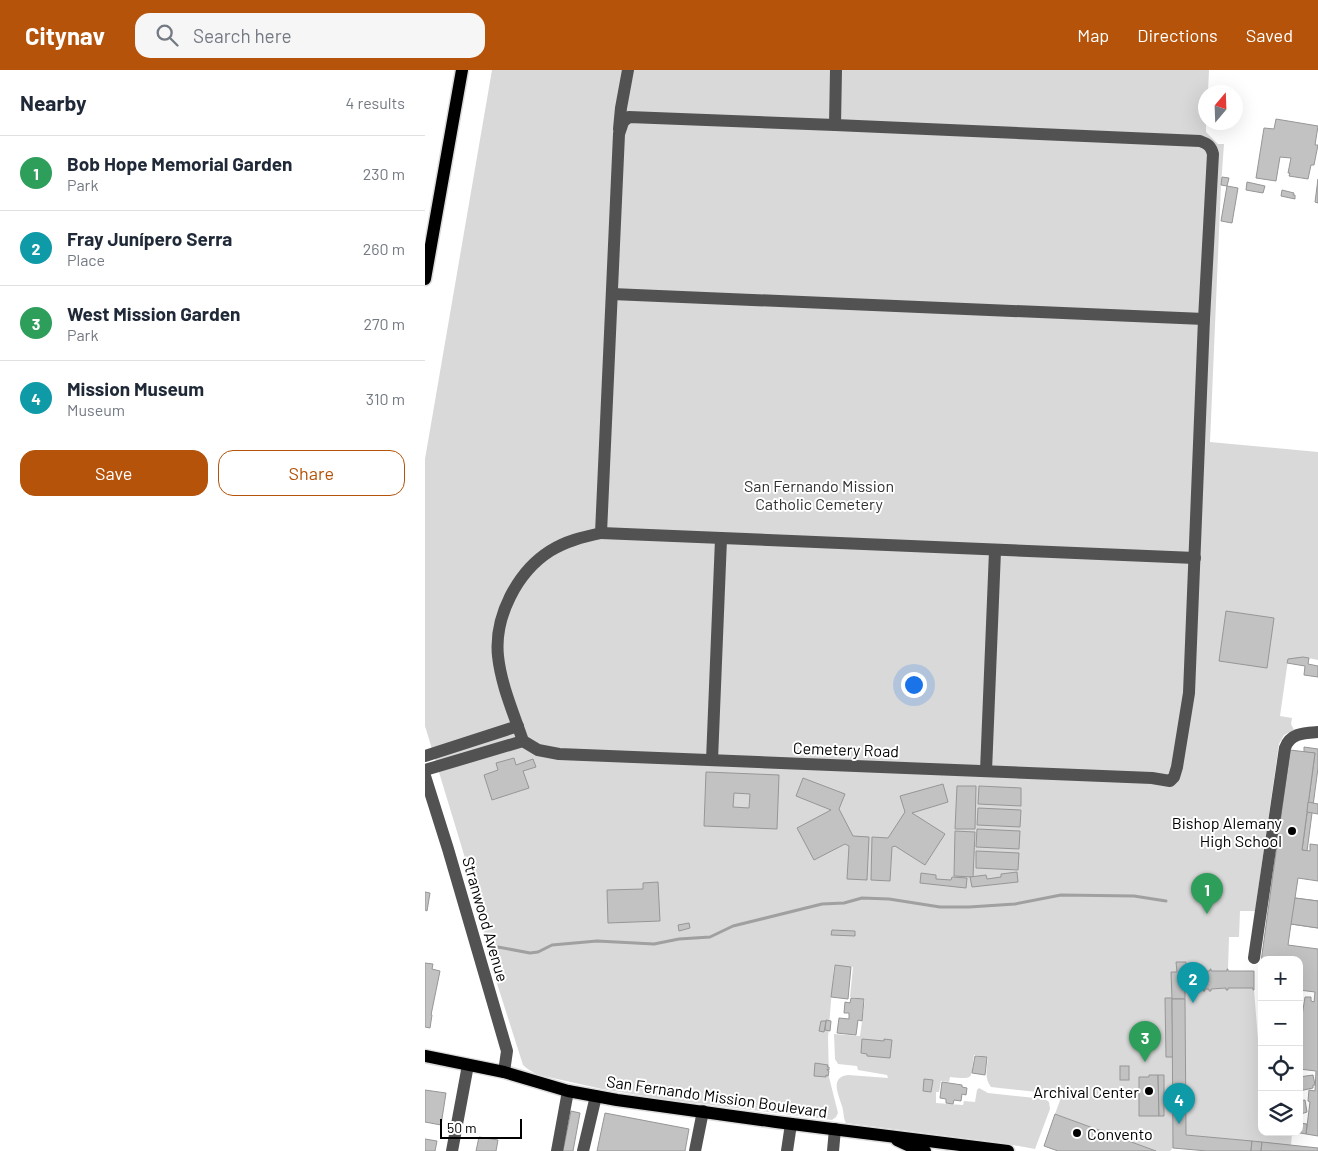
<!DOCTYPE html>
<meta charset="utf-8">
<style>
:root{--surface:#fff;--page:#f6f6f7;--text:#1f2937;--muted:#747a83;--line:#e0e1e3;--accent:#b45309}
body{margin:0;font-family:Barlow,sans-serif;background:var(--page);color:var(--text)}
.controls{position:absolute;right:15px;bottom:15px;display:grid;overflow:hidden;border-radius:10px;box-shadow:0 5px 20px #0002}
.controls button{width:45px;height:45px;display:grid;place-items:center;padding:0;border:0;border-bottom:1px solid var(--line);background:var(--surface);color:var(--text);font:25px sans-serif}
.compass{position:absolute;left:773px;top:15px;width:45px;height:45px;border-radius:50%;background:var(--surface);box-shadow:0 5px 20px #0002;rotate:19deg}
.scale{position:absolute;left:15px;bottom:12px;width:82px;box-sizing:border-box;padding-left:5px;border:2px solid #000;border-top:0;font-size:14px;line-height:18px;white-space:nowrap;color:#000;-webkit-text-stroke:4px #fff;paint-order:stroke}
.you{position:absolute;left:488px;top:614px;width:18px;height:18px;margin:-12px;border:4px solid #fff;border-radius:50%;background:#1a73e8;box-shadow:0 0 0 8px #1a73e833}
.badge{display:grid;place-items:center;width:32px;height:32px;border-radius:50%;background:var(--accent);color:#fff;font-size:16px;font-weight:700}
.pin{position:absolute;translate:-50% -41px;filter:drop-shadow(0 1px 2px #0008)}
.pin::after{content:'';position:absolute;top:26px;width:18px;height:15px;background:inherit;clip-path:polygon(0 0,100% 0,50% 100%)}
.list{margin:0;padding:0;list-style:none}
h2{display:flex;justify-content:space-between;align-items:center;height:65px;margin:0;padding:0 20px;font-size:21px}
h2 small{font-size:16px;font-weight:400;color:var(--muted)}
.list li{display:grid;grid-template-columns:32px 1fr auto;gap:15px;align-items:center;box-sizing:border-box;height:75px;padding:0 20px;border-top:1px solid var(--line)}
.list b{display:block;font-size:19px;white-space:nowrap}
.list p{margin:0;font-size:16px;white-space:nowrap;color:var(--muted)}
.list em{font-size:16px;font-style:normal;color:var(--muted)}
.actions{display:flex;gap:10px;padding:15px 20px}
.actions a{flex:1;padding:11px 0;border:1px solid var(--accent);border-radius:15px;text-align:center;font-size:18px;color:var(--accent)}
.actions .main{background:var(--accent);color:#fff}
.icon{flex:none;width:28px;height:28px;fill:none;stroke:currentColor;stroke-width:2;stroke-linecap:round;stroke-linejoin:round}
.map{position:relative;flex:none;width:893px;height:1081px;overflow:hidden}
header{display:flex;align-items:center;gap:30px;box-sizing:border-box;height:70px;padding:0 25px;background:var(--accent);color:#fff}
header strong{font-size:24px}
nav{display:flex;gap:28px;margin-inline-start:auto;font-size:18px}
.search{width:350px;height:45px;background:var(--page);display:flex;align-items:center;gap:12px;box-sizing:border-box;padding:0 18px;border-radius:15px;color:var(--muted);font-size:19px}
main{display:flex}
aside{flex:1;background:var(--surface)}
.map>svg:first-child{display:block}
.green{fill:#d9d9d9}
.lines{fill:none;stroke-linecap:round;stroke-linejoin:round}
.stream{stroke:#a0a0a0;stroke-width:3}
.building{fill:#c2c2c2;stroke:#969696;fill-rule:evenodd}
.major-casing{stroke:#dbdbdb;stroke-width:15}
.minor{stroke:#525252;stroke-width:12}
.major{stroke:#000;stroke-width:12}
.poi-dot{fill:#000;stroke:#fff;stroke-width:2}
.labels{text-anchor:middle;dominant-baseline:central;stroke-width:4;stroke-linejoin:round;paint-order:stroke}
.park-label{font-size:16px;fill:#303030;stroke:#fff}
.street-label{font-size:16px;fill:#000;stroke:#fff}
.poi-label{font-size:16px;fill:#000;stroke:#fff;text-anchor:end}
</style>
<header>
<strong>Citynav</strong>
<div class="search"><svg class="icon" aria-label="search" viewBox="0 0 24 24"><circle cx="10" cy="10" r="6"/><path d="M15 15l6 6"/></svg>Search here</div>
<nav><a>Map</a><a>Directions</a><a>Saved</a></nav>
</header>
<main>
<aside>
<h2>Nearby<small>4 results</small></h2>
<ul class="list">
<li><span class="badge" style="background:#2e9e5b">1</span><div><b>Bob Hope Memorial Garden</b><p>Park</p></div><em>230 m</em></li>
<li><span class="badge" style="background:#0f9aa8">2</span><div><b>Fray Junípero Serra</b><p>Place</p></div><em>260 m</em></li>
<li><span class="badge" style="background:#2e9e5b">3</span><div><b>West Mission Garden</b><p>Park</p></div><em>270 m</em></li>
<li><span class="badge" style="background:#0f9aa8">4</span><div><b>Mission Museum</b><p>Museum</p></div><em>310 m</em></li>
</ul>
<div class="actions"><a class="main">Save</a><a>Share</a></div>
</aside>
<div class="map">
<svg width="893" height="1081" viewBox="0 0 893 1081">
<rect width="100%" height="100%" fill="#fff"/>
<g class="green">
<path d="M67,0H784L783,22H781V62L793,74H799L796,115L785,372L893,382V590L878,587L863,590L855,646L867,648L866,654L869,660L859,665L854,674L830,841H815L814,867H804L803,899H802V901H786V899L785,901H779V899L778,901H773V900L772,901H767L766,900V901H761L751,893L752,902H747L748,1078L745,1081H731L630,1044L638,1022L621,1023L566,1017C559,1009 562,997 563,987L549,985C545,1008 552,1010 525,1007L524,1012L516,1011L514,1022H511V1033L538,1035L539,1031L550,1032L552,1020L554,1018L563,1023L620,1029L624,1032L625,1039L610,1079L577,1073L421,1053C418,1048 419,1042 417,1036C414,1026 404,1007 423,1005L463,1008L462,1005L433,1000L432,996L413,994L410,989L409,964L435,966L440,929L425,927L428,897L409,895L403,968L404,1007L413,1043L411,1047L407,1050L231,1028L177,1019L114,1005C109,1003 102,999 98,995L68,901L70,900L60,867L58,855L60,854L0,656V389Z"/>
<polygon points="801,918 802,920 803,918 828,918 828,920 829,920 837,1018 837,1062 867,1063 866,1076 826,1071 761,1065 760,919 765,919 765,921 766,919 778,919 778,921 779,920 779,919"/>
</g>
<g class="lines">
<polyline class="stream" points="64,879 73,877 105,883 113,882 127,875 172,871 229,874 254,869 285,867 308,856 397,834 419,833 437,828 464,829 515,837 544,837 590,834 636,825 709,826 741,831"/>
</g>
<g class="building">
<polygon points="851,49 893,56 890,75 893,75 889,95 886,95 883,109 864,106 865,103 863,103 866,88 855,87 851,111 831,108 839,58 849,59"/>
<polygon points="797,107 804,108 802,116 796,115"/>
<polygon points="893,109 893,133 890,132"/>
<polygon points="822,112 840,116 838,123 821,120"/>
<polygon points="802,116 813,118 807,153 796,151"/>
<polygon points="857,120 869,123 868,125 870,125 870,129 856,126"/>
<polygon points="801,541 849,548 842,598 794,591"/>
<polygon points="878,587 884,588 883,594 893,596 893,607 879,605 880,596 862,593 863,589"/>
<polygon points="879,677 893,679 893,698 882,781 877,780 890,683 879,682"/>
<polygon points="865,680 890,683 877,780 885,781 885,774 893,775 893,811 873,808 870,828 893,831 893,858 866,854 863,875 893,879 893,1066 881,1064 885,1032 883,1031 884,1020 890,1021 891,1001 874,999 874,965 880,927 886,927 886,931 889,932 890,922 874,920 874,890 837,890 836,892"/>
<polygon points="89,688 91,695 108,689 111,697 98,701 104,718 67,730 59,705 73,700 71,693"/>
<path d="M281,702L354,705L352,759L279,756ZM309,723L325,724L324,738L308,737Z"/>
<polygon points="378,708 420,724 414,739 428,766 444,767 442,810 422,809 424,776 420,774 389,790 372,758 406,740 371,726"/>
<polygon points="518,714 523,732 487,743 520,764 500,795 470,776 467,777 465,811 446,810 447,767 463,768 480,742 475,726"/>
<polygon points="532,716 551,716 550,759 530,759"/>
<polygon points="554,716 596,718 596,736 553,734"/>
<polygon points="883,732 893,734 893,744 882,742"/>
<polygon points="553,738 596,740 595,757 552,755"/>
<polygon points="552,759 595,761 594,779 551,777"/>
<polygon points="530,761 550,762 548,807 529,806"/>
<polygon points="551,781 594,783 593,800 551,798"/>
<polygon points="592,802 593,812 547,817 545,807 561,805 562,809 576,807 576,804"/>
<polygon points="496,803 511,805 511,809 526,810 527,807 542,808 541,818 495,813"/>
<polygon points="233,812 235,851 183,853 182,820 218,819 218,813"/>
<polygon points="0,822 5,823 2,841 0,840"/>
<polygon points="870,828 893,831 893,858 866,854"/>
<polygon points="264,853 265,858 254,861 253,855"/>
<polygon points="407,860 430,861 430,866 406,865"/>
<polygon points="751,892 761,892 761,901 766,901 766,900 767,900 767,901 772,901 772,900 773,900 773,901 778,901 778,900 779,899 779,901 785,901 785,899 786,899 786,901 802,901 802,899 803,899 803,901 829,901 829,920 828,920 828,918 803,918 803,920 801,920 801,918 786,919 786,921 784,921 784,919 779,919 780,921 778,921 778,919 773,919 773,921 771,921 771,919 766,919 766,921 765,921 765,919 760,919 760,929 747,929 746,902 752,902"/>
<polygon points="0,893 8,894 7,899 15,901 6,945 7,945 5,958 0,957"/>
<polygon points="410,895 426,897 423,929 406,927"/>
<polygon points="426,928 439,929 437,951 433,950 431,965 412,963 414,948 424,949 424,943 419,943 420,932 425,933"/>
<polygon points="740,928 747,928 748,987 741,987"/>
<polygon points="747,929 760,929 761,1065 827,1071 826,1081 782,1081 748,1078"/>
<polygon points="401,950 406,951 405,961 400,960"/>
<polygon points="396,951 401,951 399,962 394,961"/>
<polygon points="437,969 459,971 459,969 467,970 465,988 442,986 442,984 436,983"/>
<polygon points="550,986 562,987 560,1005 547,1003"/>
<polygon points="390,993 403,995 402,997 404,997 404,1000 402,999 402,1000 404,1001 403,1006 401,1005 401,1007 389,1006"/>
<rect x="695" y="996" width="9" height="14"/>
<polygon points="724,1005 733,1005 734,1046 714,1046 714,1007 724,1007"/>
<polygon points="733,1005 739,1005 739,1046 734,1046"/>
<polygon points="888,1005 890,1015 888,1015 888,1018 874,1021 874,1007"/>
<polygon points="499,1009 508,1010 506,1022 498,1021"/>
<polygon points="517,1012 537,1015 537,1017 542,1018 541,1025 537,1024 536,1031 529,1030 528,1034 521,1033 521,1029 515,1028"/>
<polygon points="0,1020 21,1023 16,1055 0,1052"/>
<polygon points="880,1030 882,1042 876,1044 875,1041 874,1042 874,1031"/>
<polygon points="146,1041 155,1043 148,1081 138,1081"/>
<polygon points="180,1043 264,1059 260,1081 172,1081"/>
<polygon points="630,1044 638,1047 731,1081 633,1081 619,1076"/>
<polygon points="874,1053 882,1054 881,1064 870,1062 874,1062"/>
<polygon points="54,1067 73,1070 71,1081 51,1081"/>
<polygon points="0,1069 12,1071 10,1081 0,1081"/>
<polygon points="827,1071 837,1072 836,1081 826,1081"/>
<polygon points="837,1072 893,1078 893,1081 836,1081"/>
</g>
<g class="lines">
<g class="major-casing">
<g id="major">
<polyline points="0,209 37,0"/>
<polyline points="0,986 79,1002 143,1021 192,1030 351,1052 583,1081"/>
<polyline points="472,1070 489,1078 500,1081"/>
</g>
</g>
<g class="minor">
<path d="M204,47L410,55L775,71C783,74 786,76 788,84L779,249L764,623L752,697L749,707L745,711L727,708L134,684L113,680L98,671C89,644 76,615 73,586C69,547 92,502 125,481C141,471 158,467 176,463L194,64L198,52Z"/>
<polyline points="410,55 411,0"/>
<polyline points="194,59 196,38 203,0"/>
<polyline points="187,224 779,249"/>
<polyline points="176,463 770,488"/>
<polyline points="0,686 93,656"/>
<polyline points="287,690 296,469"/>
<polyline points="0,700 98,671"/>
<polyline points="561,701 570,481"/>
<polyline points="0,706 23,779 82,981 79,1002"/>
<path d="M829,888L860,678C865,663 879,663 893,662"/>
<polyline points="27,1081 43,995"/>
<polyline points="132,1081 143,1021"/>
<polyline points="158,1081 171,1026"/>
<polyline points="270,1081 278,1041"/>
<polyline points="362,1081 366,1054"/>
<polyline points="408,1081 410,1059"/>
</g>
<use href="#major" class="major"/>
</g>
<g class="poi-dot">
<circle cx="867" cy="761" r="5"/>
<circle cx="724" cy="1021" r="5"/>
<circle cx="652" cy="1063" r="5"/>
</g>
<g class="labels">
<g class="park-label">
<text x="394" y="415">San Fernando Mission<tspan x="394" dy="18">Catholic Cemetery</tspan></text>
</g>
<g class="street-label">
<text transform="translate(421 679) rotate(2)">Cemetery Road</text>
<text transform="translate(61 849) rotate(74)">Stranwood Avenue</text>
<text transform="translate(292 1026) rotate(8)">San Fernando Mission Boulevard</text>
</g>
<g class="poi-label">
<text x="857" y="752">Bishop Alemany<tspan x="857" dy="18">High School</tspan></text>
<text x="714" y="1021">Archival Center</text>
<text x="662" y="1063" text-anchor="start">Convento</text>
</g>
</g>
</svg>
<div class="controls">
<button>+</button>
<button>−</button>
<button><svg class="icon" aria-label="locate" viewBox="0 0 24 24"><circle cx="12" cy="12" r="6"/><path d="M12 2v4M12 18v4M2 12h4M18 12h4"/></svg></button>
<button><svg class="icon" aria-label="layers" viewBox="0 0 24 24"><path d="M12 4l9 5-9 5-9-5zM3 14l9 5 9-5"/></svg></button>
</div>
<svg class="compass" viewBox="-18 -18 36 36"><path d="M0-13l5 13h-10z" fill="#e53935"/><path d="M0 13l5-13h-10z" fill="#747a83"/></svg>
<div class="scale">50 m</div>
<div class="you"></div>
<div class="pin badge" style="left:782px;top:844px;background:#2e9e5b">1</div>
<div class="pin badge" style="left:768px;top:933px;background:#0f9aa8">2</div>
<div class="pin badge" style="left:720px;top:992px;background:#2e9e5b">3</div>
<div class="pin badge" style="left:754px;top:1054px;background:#0f9aa8">4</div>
</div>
</main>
